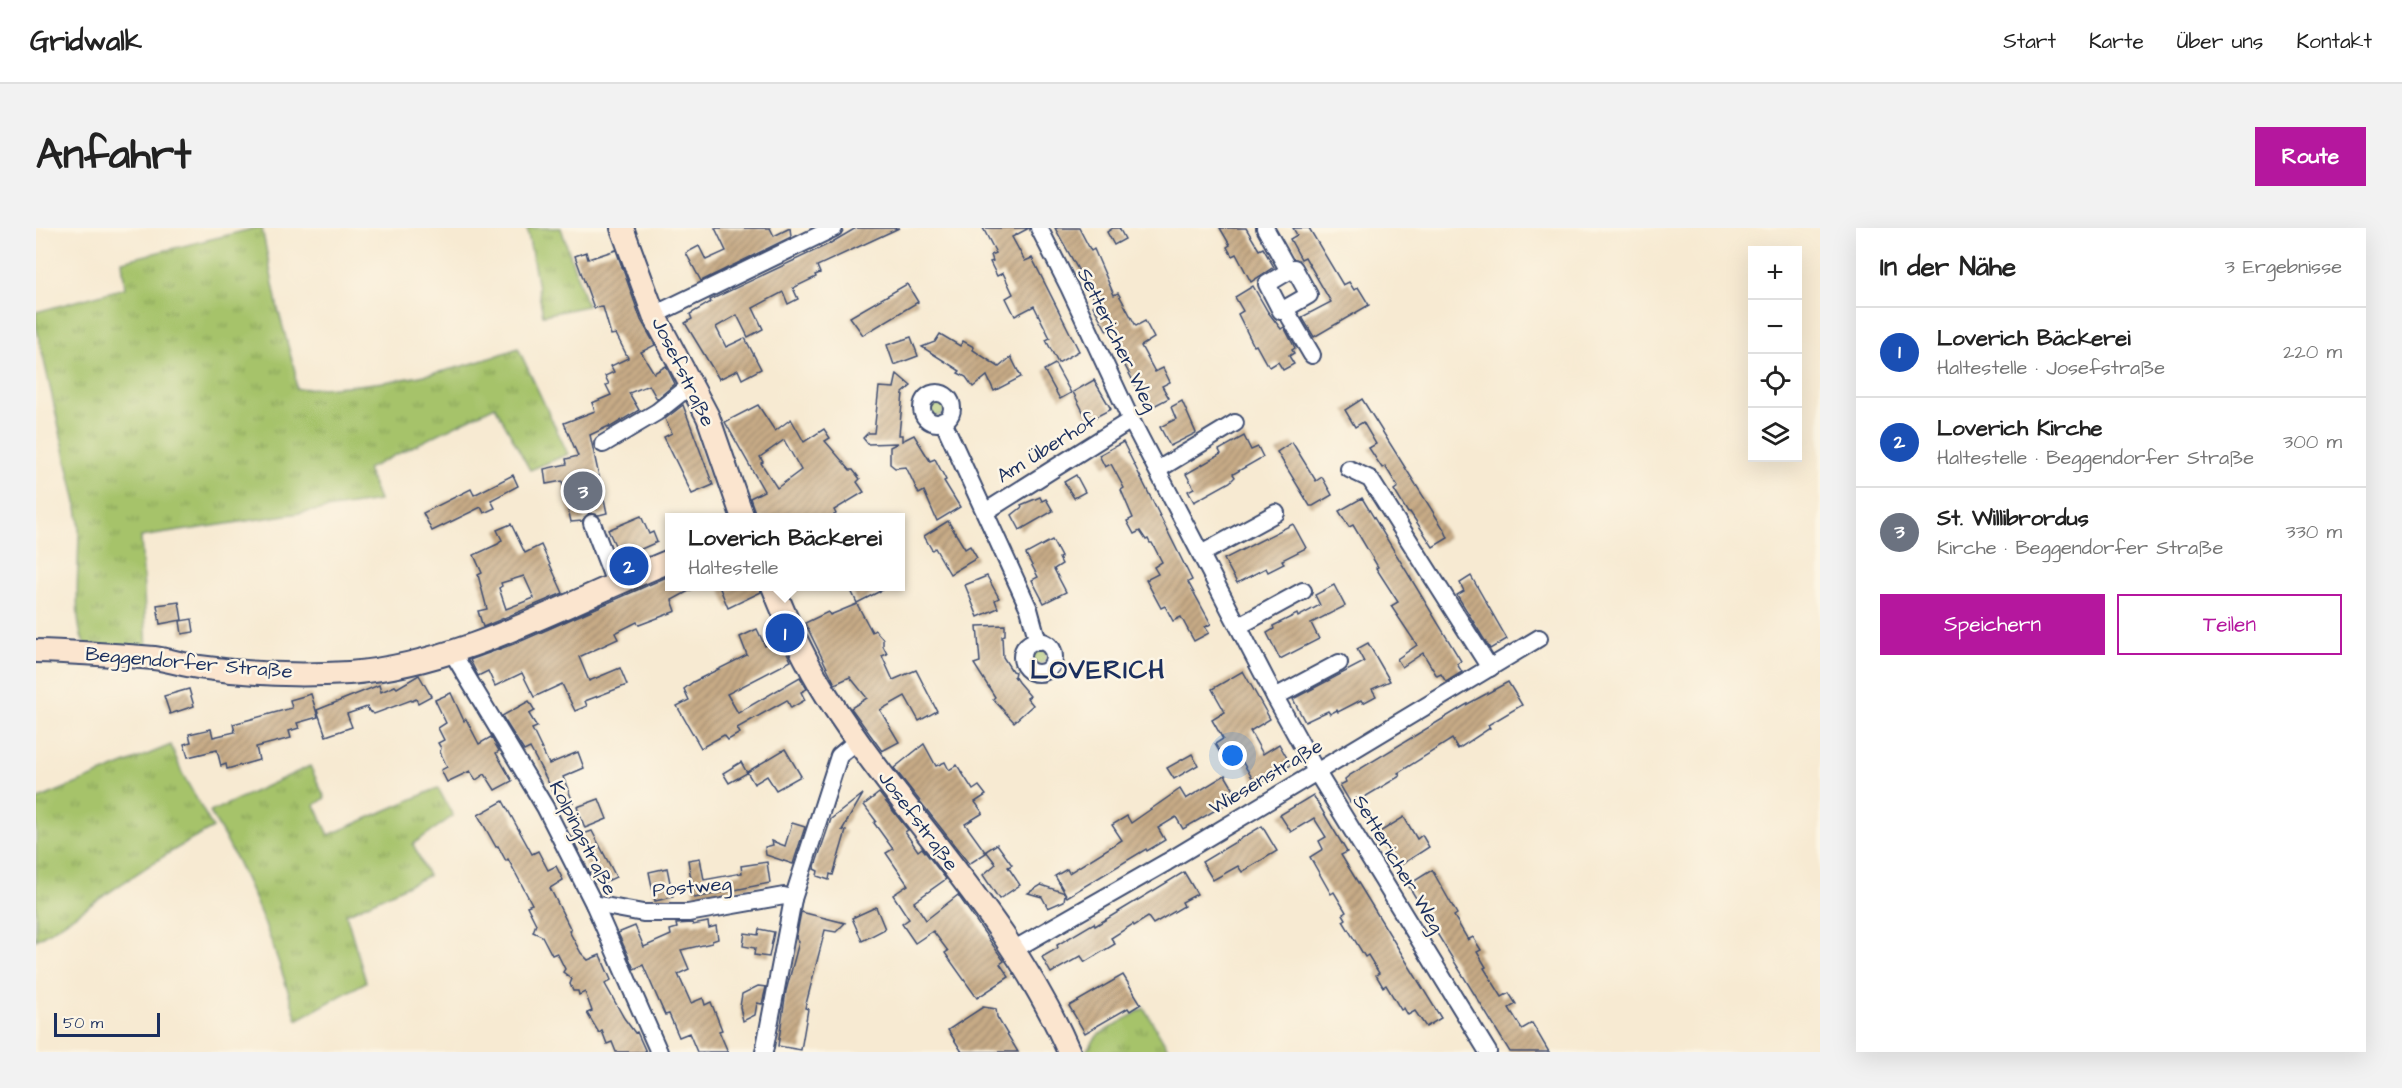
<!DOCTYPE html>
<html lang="de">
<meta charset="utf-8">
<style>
:root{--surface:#fff;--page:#f2f2f2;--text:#222;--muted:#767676;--line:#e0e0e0;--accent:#b5179e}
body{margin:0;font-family:"Architects Daughter",sans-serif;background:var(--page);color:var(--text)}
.controls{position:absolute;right:18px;top:18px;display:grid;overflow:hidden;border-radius:0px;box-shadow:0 6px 24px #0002}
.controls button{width:54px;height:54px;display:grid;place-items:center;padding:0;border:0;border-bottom:2px solid var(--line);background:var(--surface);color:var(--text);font:30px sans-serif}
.scale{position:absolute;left:18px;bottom:15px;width:106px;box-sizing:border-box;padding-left:6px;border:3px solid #1b2f5e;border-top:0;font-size:16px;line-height:21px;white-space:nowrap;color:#1b2f5e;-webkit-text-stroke:4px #fcf5e5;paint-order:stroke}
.you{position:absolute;left:1197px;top:528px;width:21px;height:21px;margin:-15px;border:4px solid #fff;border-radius:50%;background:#1a73e8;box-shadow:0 0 0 9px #1a73e833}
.badge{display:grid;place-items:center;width:39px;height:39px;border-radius:50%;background:var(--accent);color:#fff;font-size:20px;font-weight:700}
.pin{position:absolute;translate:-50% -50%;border:3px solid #fff;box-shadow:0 2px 6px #0006}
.popup{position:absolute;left:629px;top:285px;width:240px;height:78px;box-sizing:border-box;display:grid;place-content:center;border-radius:0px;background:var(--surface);filter:drop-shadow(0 2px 4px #0005);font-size:20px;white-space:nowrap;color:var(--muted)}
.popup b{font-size:22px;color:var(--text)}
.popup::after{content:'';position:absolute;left:50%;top:100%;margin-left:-12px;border:12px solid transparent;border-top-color:var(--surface)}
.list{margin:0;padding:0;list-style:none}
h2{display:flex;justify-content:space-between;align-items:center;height:78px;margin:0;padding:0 24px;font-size:26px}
h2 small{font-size:20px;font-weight:400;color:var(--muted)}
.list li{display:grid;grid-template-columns:39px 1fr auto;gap:18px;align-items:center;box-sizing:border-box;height:90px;padding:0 24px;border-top:2px solid var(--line)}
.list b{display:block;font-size:22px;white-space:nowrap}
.list p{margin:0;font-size:20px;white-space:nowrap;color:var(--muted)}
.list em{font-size:20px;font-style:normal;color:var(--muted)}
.actions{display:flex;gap:12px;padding:18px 24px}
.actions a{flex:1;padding:14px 0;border:2px solid var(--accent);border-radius:0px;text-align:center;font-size:21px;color:var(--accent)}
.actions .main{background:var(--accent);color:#fff}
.icon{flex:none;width:33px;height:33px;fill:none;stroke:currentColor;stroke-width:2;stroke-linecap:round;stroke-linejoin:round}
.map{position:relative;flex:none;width:1784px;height:824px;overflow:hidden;border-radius:0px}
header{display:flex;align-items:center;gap:36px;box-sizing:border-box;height:84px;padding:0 30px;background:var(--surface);border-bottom:2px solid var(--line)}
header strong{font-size:28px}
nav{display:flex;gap:33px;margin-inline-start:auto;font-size:21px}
.intro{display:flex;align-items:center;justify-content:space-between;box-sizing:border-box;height:144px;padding:0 36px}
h1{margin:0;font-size:42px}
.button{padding:15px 27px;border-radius:0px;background:var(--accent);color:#fff;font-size:21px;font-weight:700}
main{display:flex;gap:36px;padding:0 36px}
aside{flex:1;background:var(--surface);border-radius:0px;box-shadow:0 6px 24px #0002}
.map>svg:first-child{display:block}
.grass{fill:url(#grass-tufts);stroke:#607964;stroke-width:1.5}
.building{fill:url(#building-hatch);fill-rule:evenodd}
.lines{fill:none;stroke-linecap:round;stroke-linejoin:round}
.street-casing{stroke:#3c4b6f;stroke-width:20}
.secondary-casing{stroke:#3c4b6f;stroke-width:26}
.street{stroke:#fff;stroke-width:16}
.secondary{stroke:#fbe5cf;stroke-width:22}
.labels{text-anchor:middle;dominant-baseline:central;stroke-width:5;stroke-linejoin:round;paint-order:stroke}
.street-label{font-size:20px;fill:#1b2f5e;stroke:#fcf5e5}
.district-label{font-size:26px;font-weight:bold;letter-spacing:1.5px;fill:#1b2f5e;stroke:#fcf5e5}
</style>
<header>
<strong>Gridwalk</strong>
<nav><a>Start</a><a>Karte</a><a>Über uns</a><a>Kontakt</a></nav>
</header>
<div class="intro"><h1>Anfahrt</h1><a class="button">Route</a></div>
<main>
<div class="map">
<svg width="1784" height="824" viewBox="0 0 1784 824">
<defs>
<pattern id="grass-tufts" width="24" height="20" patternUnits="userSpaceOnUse" patternTransform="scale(1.5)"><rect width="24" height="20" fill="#a6c36a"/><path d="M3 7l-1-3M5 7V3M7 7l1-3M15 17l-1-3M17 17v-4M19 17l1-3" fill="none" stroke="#869f5a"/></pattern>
<pattern id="building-hatch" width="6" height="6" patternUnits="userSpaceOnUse" patternTransform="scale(1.5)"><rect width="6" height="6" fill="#c7ab86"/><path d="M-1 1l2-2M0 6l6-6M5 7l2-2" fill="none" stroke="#a18c71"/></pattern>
</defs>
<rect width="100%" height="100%" fill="#fcf5e5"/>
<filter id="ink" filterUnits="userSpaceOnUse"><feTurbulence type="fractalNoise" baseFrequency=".0167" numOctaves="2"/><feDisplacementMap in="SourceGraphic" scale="12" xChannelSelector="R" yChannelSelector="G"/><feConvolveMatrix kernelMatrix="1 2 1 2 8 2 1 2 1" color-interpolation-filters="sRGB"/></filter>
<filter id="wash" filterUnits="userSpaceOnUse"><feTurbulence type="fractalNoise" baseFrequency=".008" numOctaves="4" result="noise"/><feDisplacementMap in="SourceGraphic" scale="24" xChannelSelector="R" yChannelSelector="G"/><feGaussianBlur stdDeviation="1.35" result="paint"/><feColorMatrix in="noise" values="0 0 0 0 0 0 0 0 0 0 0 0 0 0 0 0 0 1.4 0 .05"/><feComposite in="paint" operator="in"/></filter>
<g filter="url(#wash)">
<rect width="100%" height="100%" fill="#f7ead2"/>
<g class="grass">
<path d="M220,0H226L242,81L259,143L260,161C335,159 411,148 482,120L532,226L494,242L459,178L331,241L343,273L105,309L111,423L50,416C35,404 44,321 43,298C43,289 41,279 39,270L0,97V84L89,60L86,33Z"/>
<polygon points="491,0 525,0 551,78 507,87"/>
<circle cx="901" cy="180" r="8"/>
<circle cx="1002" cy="428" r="8"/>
<path d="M135,517L146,545L177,600C115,632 60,676 0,712V572Z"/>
<path d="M274,538L289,570L279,577L293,607L402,560L417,588L377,616L392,648L310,686L330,754L261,792C239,718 214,650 174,584Z"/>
<polygon points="1108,780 1134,824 1049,824 1062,807"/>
</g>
<g id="blocks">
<g class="building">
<polygon points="679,0 734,0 738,8 754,0 755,9 665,53 650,25 663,18 670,32 690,23"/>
<polygon points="820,0 863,0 781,38 784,45 779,47 780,49 757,60 762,71 752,76 747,64 717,80 727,101 712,109 701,87 680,99 690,119 709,110 725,141 706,151 702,142 683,151 649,95 656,91 654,86 675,74 674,72 793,16"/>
<polygon points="947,0 993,0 976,9 989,33 996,30 1043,123 1022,135 1010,112 1014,110 998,78 979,88 970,70 977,66 967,45 961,48 954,34 957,33 955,27 960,25"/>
<polygon points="1019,0 1043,0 1055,23 1058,21 1078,67 1082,65 1100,98 1109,93 1118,110 1105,118 1119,144 1127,140 1134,154 1126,158 1133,170 1112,181 1087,134 1091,132 1074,101 1071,103 1057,78 1061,76"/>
<polygon points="1077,0 1083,0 1089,11 1078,17 1071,4"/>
<polygon points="1184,0 1210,0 1223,22 1227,20 1238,39 1215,54 1200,26 1196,28 1191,19 1194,17"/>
<polygon points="1257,0 1273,0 1307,57 1313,54 1318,62 1322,59 1333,77 1278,109 1266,89 1295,74 1269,29 1265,31 1254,11 1261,7"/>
<polygon points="580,22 605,92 619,117 605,124 618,145 630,138 639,156 621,171 613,157 593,165 603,182 573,200 573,198 554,207 571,285 563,287 553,285 546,293 535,294 526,253 510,256 508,241 531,236 530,231 542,228 528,195 559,183 556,175 575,167 570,157 573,156 569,148 578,144 575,138 592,130 580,106 575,107 567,79 558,80 539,28 550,24 552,31"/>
<polygon points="871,56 882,74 827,107 814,89"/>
<polygon points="1217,58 1232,84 1245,101 1248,99 1259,120 1256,122 1258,125 1253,128 1258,136 1247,142 1242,134 1234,139 1230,135 1220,117 1218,118 1202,86 1207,83 1199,69"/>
<polygon points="904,106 924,118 927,113 938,119 937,122 963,139 975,129 985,149 958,163 951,148 937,159 930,149 922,145 924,143 886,119 899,114"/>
<polygon points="875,109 882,128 858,137 851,117"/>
<polygon points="1019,136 1035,165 1024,171 1008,142"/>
<polygon points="861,146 875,158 867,165 863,207 866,207 866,213 878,207 894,233 899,231 910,252 908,253 924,279 901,293 888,263 883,266 870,239 859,240 854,236 854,219 862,215 832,216 827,210 832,205 838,205 843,159 858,160"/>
<polygon points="1058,152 1075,181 1052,193 1037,164"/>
<polygon points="1326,171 1409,303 1412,310 1397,319 1374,284 1372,285 1358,262 1362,259 1349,238 1346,240 1333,220 1340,216 1327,194 1319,199 1309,182"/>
<polygon points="1146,173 1160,205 1134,218 1124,199 1140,191 1135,179"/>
<polygon points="647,177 677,257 656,266 628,209 636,205 629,191"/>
<path d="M722,177L739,203L755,191L768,214L788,201L794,210L789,213L814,242H817L824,251L821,254L828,264L798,282L800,286L792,290H721L714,270L728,263L689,194ZM748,212L765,242L741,260L725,235L727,234L724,229Z"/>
<polygon points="1208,208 1215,222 1222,219 1227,229 1197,246 1199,249 1194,254 1158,274 1152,263 1158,260 1150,246 1185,226 1183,222"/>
<polygon points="1087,214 1156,352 1152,354 1175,396 1169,399 1173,405 1158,413 1145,389 1137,393 1129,378 1125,380 1110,352 1122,346 1118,339 1126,334 1116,315 1114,315 1112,311 1110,312 1104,303 1098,306 1091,293 1097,290 1085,262 1088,260 1075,236 1069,239 1063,227"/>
<polygon points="1256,214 1280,253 1286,249 1296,267 1277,278 1274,278 1241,224"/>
<polygon points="477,247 482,258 455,272 459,280 448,285 445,279 396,303 387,285 435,261 438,267"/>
<polygon points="1040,247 1049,264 1038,270 1028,254"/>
<polygon points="1004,269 1006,273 1010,271 1017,283 984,302 976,287 986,279 985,277"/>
<polygon points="1326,270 1425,433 1421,436 1426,444 1410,454 1405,446 1401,448 1387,425 1366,439 1361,431 1381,417 1355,378 1362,374 1340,340 1342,339 1317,297 1313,299 1303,283"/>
<polygon points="605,288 613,306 617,304 621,314 585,330 572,302"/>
<polygon points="912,293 929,321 934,318 941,330 914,346 899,320 896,322 888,308"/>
<path d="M475,296L489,325L505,317L527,365L447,399L442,383L451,381L442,347L446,345L438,327L462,316L466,312L461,302ZM488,348L498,370L470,381L463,360L466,358L465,355Z"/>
<polygon points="1257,296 1270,320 1246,332 1248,336 1232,344 1230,340 1201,355 1188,331"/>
<polygon points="1016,312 1025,329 1023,330 1026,336 1018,341 1030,364 1008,375 996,352 1002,349 990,326"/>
<polygon points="633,348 633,358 662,358 636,372 640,383 603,397 601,394 579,405 582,411 543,429 553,453 584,440 591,457 549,473 551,478 539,483 526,456 498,469 486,445 459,458 452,443 442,448 434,432 483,414"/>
<polygon points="951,348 963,370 959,372 962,380 942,389 929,357"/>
<polygon points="1435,348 1471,411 1454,421 1421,367 1428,363 1424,355"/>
<polygon points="1298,357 1309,378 1275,395 1283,411 1244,431 1231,405 1238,401 1237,398 1261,386 1262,389 1284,377 1279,367"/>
<polygon points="683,358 724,358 725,364 692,380"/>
<polygon points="813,358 854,358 821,375"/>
<polygon points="143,374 146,392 124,396 121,377"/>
<polygon points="821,376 836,404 839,402 847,411 847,418 851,426 846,428 857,452 880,442 901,483 883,493 869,468 844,482 863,514 846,523 815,480 831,470 814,449 799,456 769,395 792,384 794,387"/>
<polygon points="156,391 158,404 146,406 144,393"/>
<polygon points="969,397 969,407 966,408 967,429 976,443 979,444 978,448 982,454 994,468 991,470 997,477 978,494 957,471 959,469 938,436 944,434 941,398"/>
<polygon points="721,401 729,418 744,410 755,433 691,466 702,485 764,449 771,461 765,464 769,472 755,480 751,472 701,500 704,505 692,512 688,507 665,520 641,478 653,472 648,461 657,454 711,427 704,409"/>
<polygon points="1332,415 1354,453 1336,461 1340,468 1327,475 1325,472 1302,484 1301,482 1294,486 1292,483 1269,494 1257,471 1328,434 1321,421"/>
<polygon points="1207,443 1234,491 1214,503 1227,526 1243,516 1255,537 1221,558 1198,520 1186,528 1179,516 1187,511 1176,492 1189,484 1176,461"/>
<polygon points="383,447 395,468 382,475 380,471 376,473 375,472 338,486 333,483 331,479 311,486 316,499 290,508 281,482 343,457 345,464 359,458 361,460"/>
<polygon points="1472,454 1486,477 1452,497 1454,500 1422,521 1416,511 1362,545 1364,548 1322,573 1320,570 1314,574 1304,557 1310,554 1309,551 1314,547 1428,478"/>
<polygon points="153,461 158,478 134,486 128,468"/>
<polygon points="415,465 428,493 430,491 443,516 455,509 463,523 460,525 476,553 459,562 449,546 440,552 434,543 411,554 405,542 411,539 404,524 405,520 402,515 408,512 402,500 410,495 399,472"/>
<polygon points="275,466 282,489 261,495 263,500 253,503 255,510 220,519 223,532 191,541 190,536 185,538 181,522 152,529 148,516 155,514 153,506 175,501 177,509 199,504 197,496 256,480 254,472"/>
<polygon points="493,473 499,483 493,486 501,499 496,501 513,536 542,524 548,540 527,549 537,574 525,578 494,520 488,523 466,488"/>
<polygon points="888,516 900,538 909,534 913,542 921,537 937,562 943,558 950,567 939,574 947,585 929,596 950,625 933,636 858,540"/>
<polygon points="749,521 765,548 740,562 731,548 718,556 711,544"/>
<polygon points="1156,526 1162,537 1138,551 1131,540"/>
<polygon points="705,534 711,545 693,555 687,545"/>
<polygon points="1189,547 1202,569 1147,601 1140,589 1122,600 1129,612 1111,623 1110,621 1031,669 1029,666 1028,673 1012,680 1006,669 992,665 1005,657 1029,665 1019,648 1031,641 1033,645 1086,612 1076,597 1091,588 1095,595 1144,561 1150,571"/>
<polygon points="843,565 872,602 869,604 882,623 886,620 910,651 878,674 890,692 922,667 968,733 964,736 973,749 941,770 909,725 912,723 897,703 879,715 866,696 873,691 857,667 872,657 850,625 857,621 838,595 840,593 828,577"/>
<polygon points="827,566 806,602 810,603 797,647 794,646 793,652 781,648 782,643 778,641 795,591"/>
<polygon points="1277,567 1311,624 1305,627 1405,790 1390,799 1379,783 1372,787 1368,780 1365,782 1350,757 1347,759 1340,747 1343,745 1332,727 1329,729 1307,693 1310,691 1307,686 1310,684 1298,664 1295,666 1274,629 1287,621 1283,613 1290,609 1278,590 1255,604 1244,587"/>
<polygon points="563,571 571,591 549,600 541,579"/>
<polygon points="467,573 496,626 502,623 512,642 520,638 527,652 514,660 535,702 533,703 545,725 552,732 564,727 575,752 569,756 588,790 599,805 601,804 610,824 580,824 576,814 571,816 566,803 563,805 551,785 556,783 549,764 543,767 542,763 537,763 534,756 536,751 527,744 529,741 521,725 516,727 506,708 497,704 500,696 491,678 496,676 472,631 470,633 462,618 460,619 442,587"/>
<polygon points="1368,589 1381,611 1386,607 1393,619 1362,639 1342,605"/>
<polygon points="756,595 769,599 757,636 730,627 729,619 737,617 736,613 749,618"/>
<polygon points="1226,598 1241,623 1206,644 1202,638 1177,652 1166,634"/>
<polygon points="556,603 580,649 569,654 562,641 554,645 536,610"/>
<polygon points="961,616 976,637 972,639 984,657 963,671 947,647 960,636 950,623"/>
<polygon points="664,630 668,652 706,645 705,638 731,634 734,655 658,670 652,632"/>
<polygon points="631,640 637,669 619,673 613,644"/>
<polygon points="1396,642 1421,686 1418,688 1432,712 1437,709 1445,722 1441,724 1450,739 1448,740 1466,769 1473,765 1480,776 1473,780 1486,801 1496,795 1513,824 1474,824 1397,699 1399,698 1385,674 1383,675 1372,657"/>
<polygon points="1148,644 1161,666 1146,674 1148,678 1117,696 1112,689 1098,698 1097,696 1075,710 1079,716 1049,734 1045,728 1015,745 1006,729 1022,720 1021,717 1058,695 1059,698"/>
<polygon points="840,679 849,701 826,713 816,690"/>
<polygon points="765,684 809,695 800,704 789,702 769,780 772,781 765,822 742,818 750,763 763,714 760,710"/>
<polygon points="672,694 673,700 680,698 682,711 676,713 676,715 645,722 653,741 642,746 655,775 667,770 669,777 675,774 686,802 683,803 692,824 661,824 653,805 643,809 633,786 629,787 607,737 598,741 582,705 599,698 608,719 635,707 634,702 641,700 640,696 656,695 657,697"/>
<polygon points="723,701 738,704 733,729 718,727 719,720 707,718 709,705 722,707"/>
<polygon points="1087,747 1105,776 1094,783 1092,780 1049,805 1033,778"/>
<polygon points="722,758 730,759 726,776 721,775 719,787 707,793 704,779 706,766"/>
<polygon points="947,779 960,781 961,789 982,824 926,824 912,802"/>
</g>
</g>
</g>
<g filter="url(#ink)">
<use href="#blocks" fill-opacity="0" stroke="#3c4b6f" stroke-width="1.5"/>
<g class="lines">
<g class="street-casing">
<g id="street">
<polyline points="1003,0 1033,59 1095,192 1239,469 1280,543 1452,824"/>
<polyline points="1229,0 1253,43"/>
<polygon points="1258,40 1273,67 1245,83 1231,56"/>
<polyline points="1249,81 1276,127"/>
<polyline points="618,87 798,0"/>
<circle cx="901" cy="180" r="15"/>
<polyline points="907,193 993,381 1002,414"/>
<polyline points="567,216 621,184 655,157"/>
<polyline points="1123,241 1199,195"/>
<polyline points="1313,241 1334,251 1454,440"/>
<polyline points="949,284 1095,192"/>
<polyline points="556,295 579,355"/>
<polyline points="1165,326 1240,285"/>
<polyline points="1203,398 1267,363"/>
<circle cx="1002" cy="429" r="16"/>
<polyline points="416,424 509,579 558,676 623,824"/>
<polyline points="1239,469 1303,435"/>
<polyline points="558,676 607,685 652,685 748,668 757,671"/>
<polyline points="977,722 1131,634 1503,410"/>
<polyline points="728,824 757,671 803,528 822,512"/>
</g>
</g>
<g class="secondary-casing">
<g id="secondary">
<polyline points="586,0 618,87 672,189 707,290"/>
<path d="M737,358C752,397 769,433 791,468C868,589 976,691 1033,824"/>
<path d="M0,423C39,424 79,427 118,430C133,432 148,437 163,439C211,446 264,448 313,445C427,436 530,375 634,333"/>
</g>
</g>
<use href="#street" class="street"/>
<use href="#secondary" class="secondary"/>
</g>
</g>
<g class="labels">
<g class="street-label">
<text transform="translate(1081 112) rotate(64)">Settericher Weg</text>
<text transform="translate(647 144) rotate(64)">Josefstraße</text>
<text transform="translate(1011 220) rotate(-32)">Am Überhof</text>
<text transform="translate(153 435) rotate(5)">Beggendorfer Straße</text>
<text transform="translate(1230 549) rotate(-31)">Wiesenstraße</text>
<text transform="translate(882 593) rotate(53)">Josefstraße</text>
<text transform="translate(547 610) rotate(63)">Kolpingstraße</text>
<text transform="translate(1362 636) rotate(59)">Settericher Weg</text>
<text transform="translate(656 659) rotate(-5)">Postweg</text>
</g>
<g class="district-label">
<text x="1062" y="442">LOVERICH</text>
</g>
</g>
</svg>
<div class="controls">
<button>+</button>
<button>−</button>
<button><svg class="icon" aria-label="locate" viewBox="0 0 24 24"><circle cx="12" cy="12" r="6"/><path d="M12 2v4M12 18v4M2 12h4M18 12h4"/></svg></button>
<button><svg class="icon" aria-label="layers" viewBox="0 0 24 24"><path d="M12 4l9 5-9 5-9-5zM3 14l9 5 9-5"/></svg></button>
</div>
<div class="scale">50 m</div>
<div class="you"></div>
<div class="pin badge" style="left:749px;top:405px;background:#1a4fb4">1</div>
<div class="popup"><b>Loverich Bäckerei</b>Haltestelle</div>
<div class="pin badge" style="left:593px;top:338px;background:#1a4fb4">2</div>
<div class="pin badge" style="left:547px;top:263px;background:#6b7280">3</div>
</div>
<aside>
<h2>In der Nähe<small>3 Ergebnisse</small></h2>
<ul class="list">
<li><span class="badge" style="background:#1a4fb4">1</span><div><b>Loverich Bäckerei</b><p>Haltestelle · Josefstraße</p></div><em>220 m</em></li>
<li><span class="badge" style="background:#1a4fb4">2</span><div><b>Loverich Kirche</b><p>Haltestelle · Beggendorfer Straße</p></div><em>300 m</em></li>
<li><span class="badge" style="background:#6b7280">3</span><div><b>St. Willibrordus</b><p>Kirche · Beggendorfer Straße</p></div><em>330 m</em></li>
</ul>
<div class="actions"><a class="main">Speichern</a><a>Teilen</a></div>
</aside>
</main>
